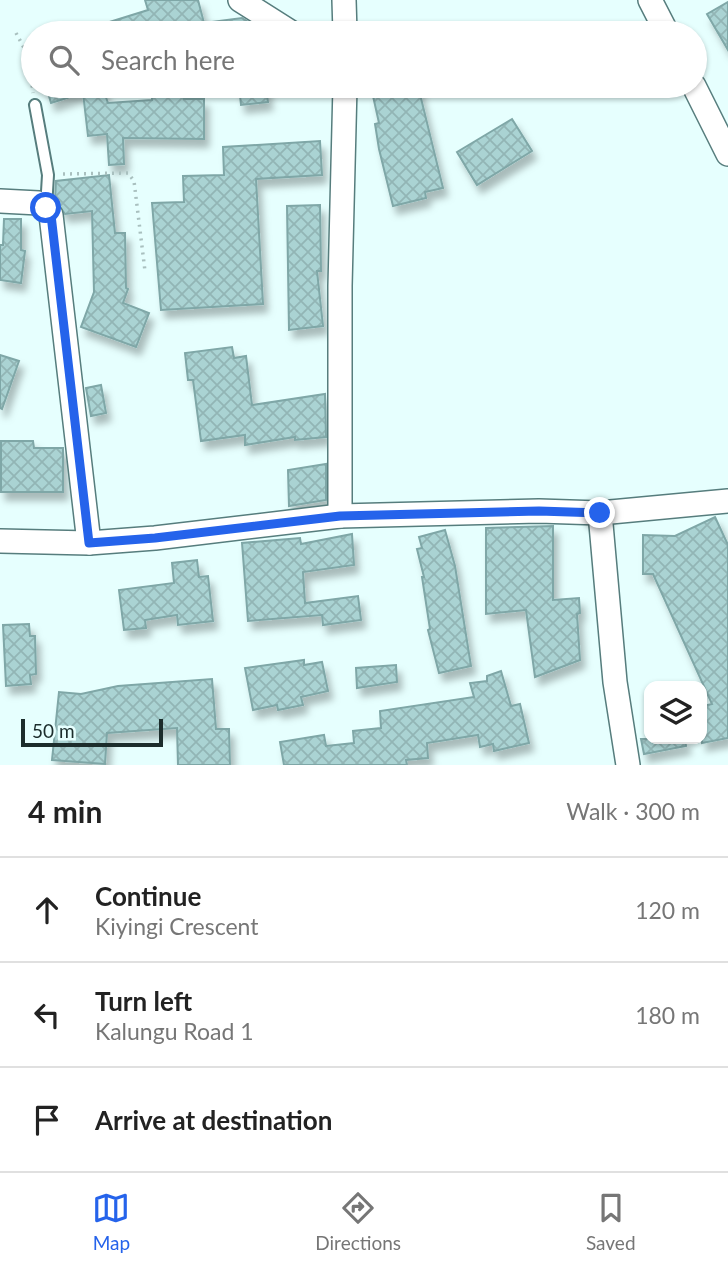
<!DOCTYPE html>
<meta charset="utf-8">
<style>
:root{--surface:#fff;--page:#f6f6f6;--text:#222;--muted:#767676;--line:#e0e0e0;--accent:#2563eb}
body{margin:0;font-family:Lato,sans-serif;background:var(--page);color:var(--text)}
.controls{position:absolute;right:21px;bottom:21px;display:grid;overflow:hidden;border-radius:14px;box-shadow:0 2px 5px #0004}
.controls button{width:63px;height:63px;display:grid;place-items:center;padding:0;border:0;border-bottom:2px solid var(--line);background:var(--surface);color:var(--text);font:35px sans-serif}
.scale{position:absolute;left:21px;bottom:18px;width:142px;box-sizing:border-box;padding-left:7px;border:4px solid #1c2d2c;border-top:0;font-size:19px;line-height:24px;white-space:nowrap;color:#1c2d2c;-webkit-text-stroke:5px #e6fffe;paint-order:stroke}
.stop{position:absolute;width:21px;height:21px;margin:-16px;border:5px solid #2563eb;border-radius:50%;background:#fff}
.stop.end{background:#2563eb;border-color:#fff;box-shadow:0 2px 7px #0008}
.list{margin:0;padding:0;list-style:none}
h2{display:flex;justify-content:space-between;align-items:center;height:91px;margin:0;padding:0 28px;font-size:30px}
h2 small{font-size:23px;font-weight:400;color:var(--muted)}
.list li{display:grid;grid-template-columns:46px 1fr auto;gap:21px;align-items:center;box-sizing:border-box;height:105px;padding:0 28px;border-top:2px solid var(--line)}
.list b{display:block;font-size:26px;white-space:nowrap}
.list p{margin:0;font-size:23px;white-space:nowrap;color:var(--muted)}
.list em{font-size:23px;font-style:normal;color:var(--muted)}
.icon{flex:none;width:38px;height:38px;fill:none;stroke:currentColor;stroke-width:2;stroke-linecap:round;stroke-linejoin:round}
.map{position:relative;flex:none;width:728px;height:765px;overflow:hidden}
.search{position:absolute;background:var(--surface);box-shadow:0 2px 5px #0004;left:21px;right:21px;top:21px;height:77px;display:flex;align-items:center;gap:18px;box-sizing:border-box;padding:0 24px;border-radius:38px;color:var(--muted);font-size:26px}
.sheet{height:406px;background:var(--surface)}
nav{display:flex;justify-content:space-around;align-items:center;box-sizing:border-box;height:98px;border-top:2px solid var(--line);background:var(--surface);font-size:19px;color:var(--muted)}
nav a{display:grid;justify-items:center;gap:4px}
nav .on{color:var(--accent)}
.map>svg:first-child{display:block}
.building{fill:url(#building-cross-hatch);stroke:#7fa7a7;stroke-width:2;filter:url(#shadow)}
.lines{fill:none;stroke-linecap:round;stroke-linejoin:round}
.lane-casing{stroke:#567d7d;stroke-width:14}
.street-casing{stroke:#567d7d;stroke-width:26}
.path{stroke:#a9c0bf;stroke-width:3.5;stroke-dasharray:2 5;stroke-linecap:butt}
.lane{stroke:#fff;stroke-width:10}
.street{stroke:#fff;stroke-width:23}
.route{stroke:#2563eb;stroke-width:9}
</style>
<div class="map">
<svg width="728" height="765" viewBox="0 0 728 765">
<defs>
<pattern id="building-cross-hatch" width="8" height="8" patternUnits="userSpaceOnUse" patternTransform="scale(1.75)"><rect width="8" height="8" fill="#aad3d3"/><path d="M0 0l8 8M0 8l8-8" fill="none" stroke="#92b5b5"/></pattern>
<filter id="shadow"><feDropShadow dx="4.5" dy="8" stdDeviation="3.5" flood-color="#0004"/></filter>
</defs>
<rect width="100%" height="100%" fill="#e6fffe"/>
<g class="building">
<polygon points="145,0 198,0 204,23 242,18 261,30 261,33 199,33 198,26 175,33 85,33 84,30 148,10"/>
<polygon points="728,2 728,50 707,14"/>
<polygon points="46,86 102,86 108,103 152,100 152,91 184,90 184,99 204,99 204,139 123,138 124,164 109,165 107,134 88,136 83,93 51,103"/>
<polygon points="239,86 266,86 268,102 241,105"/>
<polygon points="412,86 418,86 443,188 425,192 426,198 393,206 379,149 375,124 379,123 373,96"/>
<polygon points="512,119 532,151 477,185 457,152"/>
<polygon points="320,141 322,175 256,179 263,304 161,310 152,203 184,202 183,176 224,175 223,147"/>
<polygon points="109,175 115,233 125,233 126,288 128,289 123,303 149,313 136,347 81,327 94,292 92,211 65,214 55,200 56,181"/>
<polygon points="320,205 321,271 317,271 323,326 289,330 287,206"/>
<polygon points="4,219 21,219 21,250 25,251 21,283 0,280 0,245 3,245"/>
<polygon points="232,347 234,358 246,356 252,405 325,394 326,437 295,440 295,437 245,445 245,435 201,441 193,380 188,380 185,353"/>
<polygon points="0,355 19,361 2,409 0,408"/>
<polygon points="101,385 106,413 91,416 86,388"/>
<polygon points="1,441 33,441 34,448 63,448 63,492 1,492"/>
<polygon points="326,464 326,500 289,506 288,470"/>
<polygon points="715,517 728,545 728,738 702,743 702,706 712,704 653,574 643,574 643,535 675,536"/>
<polygon points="553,526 553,600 579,598 580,613 577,614 580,660 535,677 526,610 486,614 486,528"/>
<polygon points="445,530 455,566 471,666 439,673 428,630 430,629 422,577 424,577 417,549 422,548 419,537"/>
<polygon points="352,534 354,565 303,572 305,603 358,596 361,620 323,625 322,615 248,621 242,543 300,538 301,544"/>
<polygon points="197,560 199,577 208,576 213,621 178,625 177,615 145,620 146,628 124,630 119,590 174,583 172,563"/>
<polygon points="29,624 30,636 35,636 36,674 30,675 31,684 6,686 3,625"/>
<polygon points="304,660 304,665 322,662 328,691 301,697 303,705 278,710 277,705 253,710 245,668"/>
<polygon points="396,665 397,682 357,688 356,668"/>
<polygon points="501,671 511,706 520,704 529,743 494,751 493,744 480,747 478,735 427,743 428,758 406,760 407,765 284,765 280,742 324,735 326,746 354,743 353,731 381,728 380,711 474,697 470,683 487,681 487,676"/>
<polygon points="212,679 216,729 229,729 230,765 178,765 177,728 107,733 105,764 52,760 59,692 81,694 118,686"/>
<polygon points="641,739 685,739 686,746 644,754"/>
</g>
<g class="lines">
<g class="lane-casing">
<polyline id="lane" points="35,105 48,175 46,208"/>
</g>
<g class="street-casing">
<g id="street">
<polyline points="240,0 292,33"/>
<polyline points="344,0 345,33"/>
<polyline points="650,0 667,33"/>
<polyline points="694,86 728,154"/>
<polyline points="0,201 39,203 51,215 89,543"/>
<polyline points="600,513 615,682 628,765"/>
<polyline points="340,516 340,286 345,86"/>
<polyline points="0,541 89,543 155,538 340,516 539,511 600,513 728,501"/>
</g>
</g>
<g class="path">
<polyline points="16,33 29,57 33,93"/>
<polyline points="63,174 128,173 134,181 145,271"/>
</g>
<use href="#lane" class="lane"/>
<use href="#street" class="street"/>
</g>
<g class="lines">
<polyline class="route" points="46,208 51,215 89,543 155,538 340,516 539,511 600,513"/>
</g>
</svg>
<div class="controls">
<button><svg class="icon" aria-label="layers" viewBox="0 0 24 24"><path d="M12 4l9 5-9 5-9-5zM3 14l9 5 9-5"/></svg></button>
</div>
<div class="scale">50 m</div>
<div class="stop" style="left:46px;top:208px"></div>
<div class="stop end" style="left:600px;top:513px"></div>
<div class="search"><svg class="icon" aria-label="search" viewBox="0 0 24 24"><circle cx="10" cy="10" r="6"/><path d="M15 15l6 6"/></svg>Search here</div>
</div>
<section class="sheet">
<h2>4 min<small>Walk · 300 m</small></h2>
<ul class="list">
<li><svg class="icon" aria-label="ahead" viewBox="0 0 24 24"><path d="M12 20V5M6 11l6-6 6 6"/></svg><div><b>Continue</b><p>Kiyingi Crescent</p></div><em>120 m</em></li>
<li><svg class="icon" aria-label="left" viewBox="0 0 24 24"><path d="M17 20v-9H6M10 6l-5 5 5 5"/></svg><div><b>Turn left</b><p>Kalungu Road 1</p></div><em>180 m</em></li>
<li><svg class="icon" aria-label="arrive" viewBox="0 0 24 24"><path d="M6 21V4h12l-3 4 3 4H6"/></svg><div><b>Arrive at destination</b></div></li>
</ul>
</section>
<nav>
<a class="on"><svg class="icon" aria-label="map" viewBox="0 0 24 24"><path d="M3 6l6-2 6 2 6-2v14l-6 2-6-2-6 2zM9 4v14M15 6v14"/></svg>Map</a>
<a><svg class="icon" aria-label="directions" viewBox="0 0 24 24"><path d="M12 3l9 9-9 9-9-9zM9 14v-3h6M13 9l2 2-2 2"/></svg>Directions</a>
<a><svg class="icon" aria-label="saved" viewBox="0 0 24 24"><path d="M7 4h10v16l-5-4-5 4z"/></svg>Saved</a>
</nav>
